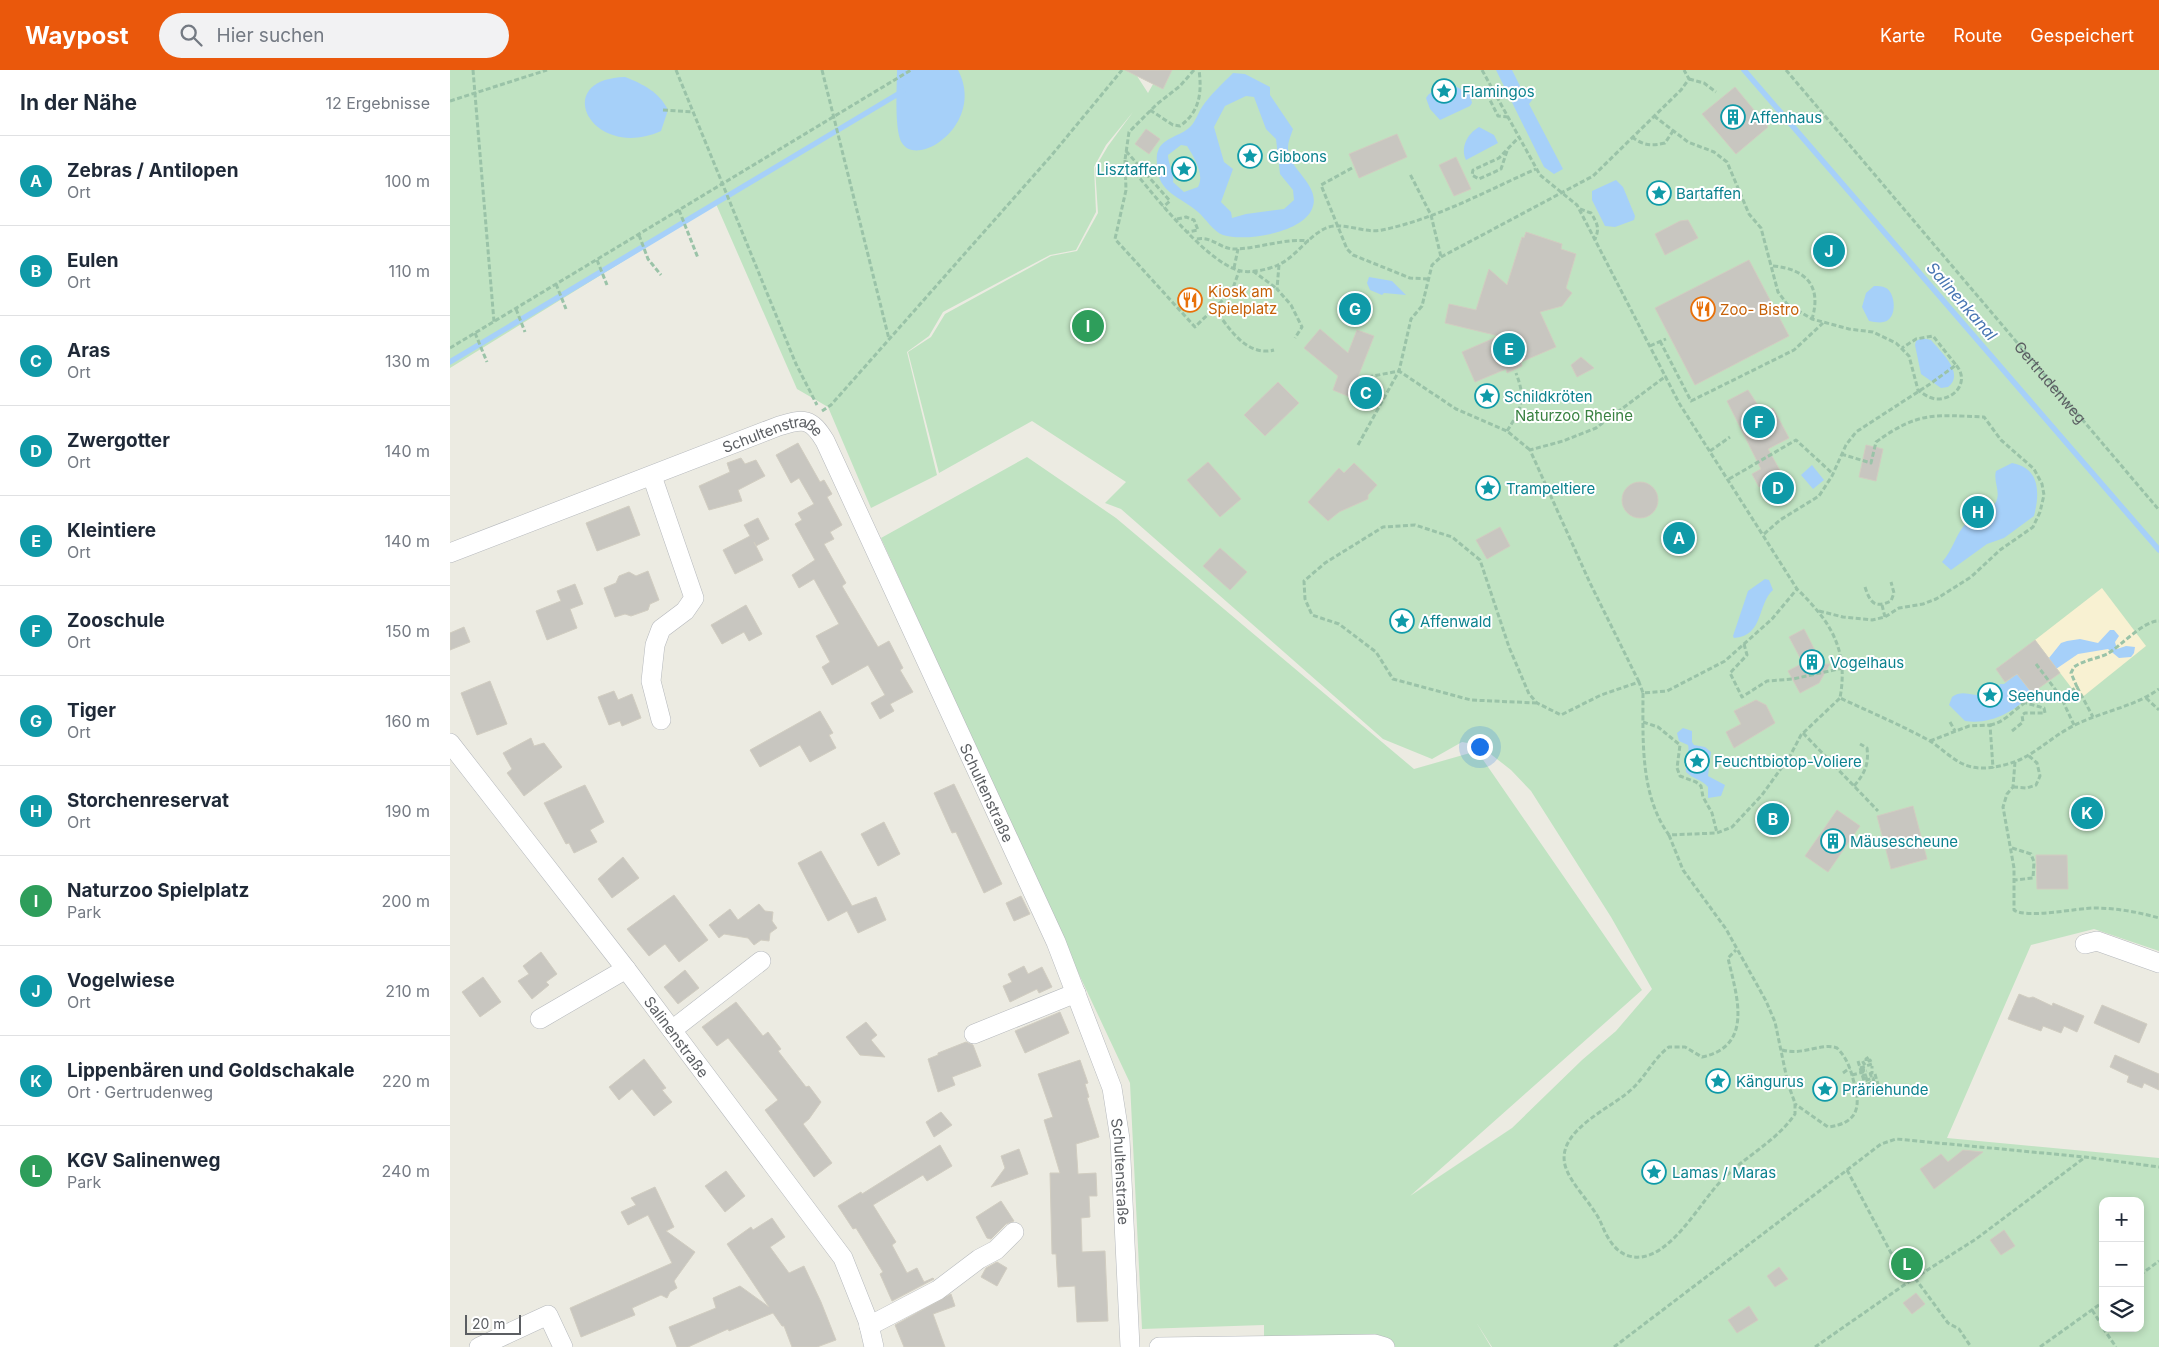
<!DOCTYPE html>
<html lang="de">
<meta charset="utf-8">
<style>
:root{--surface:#fff;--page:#f2f2f3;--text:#1f2937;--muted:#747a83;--line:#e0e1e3;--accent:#ea580c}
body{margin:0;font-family:Inter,sans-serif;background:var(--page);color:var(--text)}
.controls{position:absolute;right:15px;bottom:15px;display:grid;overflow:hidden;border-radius:10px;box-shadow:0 2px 8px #0003}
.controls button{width:45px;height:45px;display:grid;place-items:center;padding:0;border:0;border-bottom:1px solid var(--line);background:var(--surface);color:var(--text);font:25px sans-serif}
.scale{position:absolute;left:15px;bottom:12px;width:56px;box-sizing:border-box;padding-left:5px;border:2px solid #5b5e62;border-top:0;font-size:14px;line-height:18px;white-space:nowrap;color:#5b5e62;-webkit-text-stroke:4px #fff;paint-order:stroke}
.you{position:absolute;left:1029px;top:676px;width:18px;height:18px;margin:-12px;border:4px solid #fff;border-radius:50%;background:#1a73e8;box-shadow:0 0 0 8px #1a73e833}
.badge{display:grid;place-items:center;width:32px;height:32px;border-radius:50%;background:var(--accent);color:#fff;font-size:16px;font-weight:700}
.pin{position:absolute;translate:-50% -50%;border:2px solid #fff;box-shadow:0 1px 5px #0006}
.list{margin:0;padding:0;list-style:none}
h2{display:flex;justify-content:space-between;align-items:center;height:65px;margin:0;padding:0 20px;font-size:21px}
h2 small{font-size:16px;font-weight:400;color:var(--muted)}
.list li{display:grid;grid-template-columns:32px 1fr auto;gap:15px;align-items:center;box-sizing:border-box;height:90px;padding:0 20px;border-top:1px solid var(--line)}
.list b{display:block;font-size:19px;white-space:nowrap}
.list p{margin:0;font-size:16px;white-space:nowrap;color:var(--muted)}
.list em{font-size:16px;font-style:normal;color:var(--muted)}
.icon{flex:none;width:28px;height:28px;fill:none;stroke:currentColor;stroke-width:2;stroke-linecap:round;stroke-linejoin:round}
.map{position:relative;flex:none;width:1709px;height:1277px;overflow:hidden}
header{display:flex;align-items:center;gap:30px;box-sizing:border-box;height:70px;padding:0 25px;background:var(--accent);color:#fff}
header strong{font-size:24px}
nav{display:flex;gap:28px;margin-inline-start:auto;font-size:18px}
.search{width:350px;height:45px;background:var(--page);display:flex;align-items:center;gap:12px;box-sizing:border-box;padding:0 18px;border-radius:28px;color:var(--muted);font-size:19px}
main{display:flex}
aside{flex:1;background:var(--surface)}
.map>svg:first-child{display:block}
.green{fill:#c0e3c2;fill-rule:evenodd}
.sand{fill:#f8f1d2}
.water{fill:#a6d0f9;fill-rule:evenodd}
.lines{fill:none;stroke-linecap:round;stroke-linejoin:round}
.stream{stroke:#a6d0f9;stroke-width:5.5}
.building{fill:#c8c6c0;stroke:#d1cdc1}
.minor-casing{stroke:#b5b8bc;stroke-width:20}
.path{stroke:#9ac3a8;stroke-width:3;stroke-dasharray:5 2.5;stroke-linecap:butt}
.minor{stroke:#fff;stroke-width:19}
.labels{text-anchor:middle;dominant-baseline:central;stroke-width:4;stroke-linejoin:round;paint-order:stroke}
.culture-label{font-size:15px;fill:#0d838f;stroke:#fff;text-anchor:start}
.food-label{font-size:15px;fill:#c56008;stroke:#fff;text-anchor:start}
.street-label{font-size:15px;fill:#5b5e62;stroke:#fff}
.park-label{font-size:15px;fill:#3a8242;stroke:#fff}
.water-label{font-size:16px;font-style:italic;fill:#4775b2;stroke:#fff}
</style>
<header>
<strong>Waypost</strong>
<div class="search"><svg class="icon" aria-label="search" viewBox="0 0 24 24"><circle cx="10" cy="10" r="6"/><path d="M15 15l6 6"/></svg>Hier suchen</div>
<nav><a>Karte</a><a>Route</a><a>Gespeichert</a></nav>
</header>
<main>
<aside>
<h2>In der Nähe<small>12 Ergebnisse</small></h2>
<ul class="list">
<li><span class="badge" style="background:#0f9aa8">A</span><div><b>Zebras / Antilopen</b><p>Ort</p></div><em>100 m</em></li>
<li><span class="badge" style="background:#0f9aa8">B</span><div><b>Eulen</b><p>Ort</p></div><em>110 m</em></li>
<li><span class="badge" style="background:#0f9aa8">C</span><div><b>Aras</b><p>Ort</p></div><em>130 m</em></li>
<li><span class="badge" style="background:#0f9aa8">D</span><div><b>Zwergotter</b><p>Ort</p></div><em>140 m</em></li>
<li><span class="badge" style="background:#0f9aa8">E</span><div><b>Kleintiere</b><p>Ort</p></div><em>140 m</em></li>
<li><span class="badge" style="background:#0f9aa8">F</span><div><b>Zooschule</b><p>Ort</p></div><em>150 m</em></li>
<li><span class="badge" style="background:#0f9aa8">G</span><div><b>Tiger</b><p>Ort</p></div><em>160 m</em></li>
<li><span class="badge" style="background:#0f9aa8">H</span><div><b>Storchenreservat</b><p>Ort</p></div><em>190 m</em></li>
<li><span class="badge" style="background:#2e9e5b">I</span><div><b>Naturzoo Spielplatz</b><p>Park</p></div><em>200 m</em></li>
<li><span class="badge" style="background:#0f9aa8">J</span><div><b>Vogelwiese</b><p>Ort</p></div><em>210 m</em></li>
<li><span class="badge" style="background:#0f9aa8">K</span><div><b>Lippenbären und Goldschakale</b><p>Ort · Gertrudenweg</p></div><em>220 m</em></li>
<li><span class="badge" style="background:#2e9e5b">L</span><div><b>KGV Salinenweg</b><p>Park</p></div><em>240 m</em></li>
</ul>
</aside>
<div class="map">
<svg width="1709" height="1277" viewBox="0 0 1709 1277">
<rect width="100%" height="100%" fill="#ecebe2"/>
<path class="green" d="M0,0H691L687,6L698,23L711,0H1709V881L1644,859L1581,875L1497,1068L1709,1088V1277H1042L1026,1252L1041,1277H814V1255L692,1259L680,1013L611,866L431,468L577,387L666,448L964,699L1027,681L1192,920L960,1126L1062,1058L1132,990L1166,961L1202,919L1161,847L1081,721L1061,700L1029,675L1012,672L982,689L933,669L671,439L655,433L676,412L582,351L489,403L458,282L481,267L495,244L601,186L627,181L648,143L645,98L658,76L683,42L656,75L644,97L646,142L626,180L600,185L493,242L479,266L457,282L487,405L421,438L378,337L347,319L266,134L0,298ZM1653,1131H1690V1258H1653Z"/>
<polygon class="sand" points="1652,518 1696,576 1630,629 1585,570"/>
<g class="water">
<path d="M447,0H508C536,53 468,99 452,73C444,61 447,16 447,0Z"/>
<polygon points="1046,0 1062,0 1073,22 1082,24 1082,30 1079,34 1113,99 1104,104 1094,97"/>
<path d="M783,3L795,4L820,17V25L843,59C841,65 838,72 838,78C838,100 872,115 862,139C852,163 795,172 773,165C764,162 755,148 748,142C731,127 708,123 707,96C707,92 706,85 708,81C712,68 731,66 740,57C746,51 748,43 752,37C760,25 772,14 783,3ZM796,26L804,27L816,59L826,69L830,104L843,120L844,130L834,139L796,144L782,148L781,142L771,132L783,99L774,92L764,57L775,36ZM731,75L737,76C744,87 755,105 748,117L734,122L723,112C725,104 718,94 718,85Z"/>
<path d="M175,7C193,14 209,22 218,40L211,61C142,92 99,9 175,7Z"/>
<path d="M1005,16L1020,24L1022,33L1020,36L990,50L980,39L976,28C982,18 995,16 1005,16Z"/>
<path d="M1029,57L1044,65L1048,73L1016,90C1010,78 1017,64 1029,57Z"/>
<polygon points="1166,110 1173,117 1185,146 1184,150 1165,157 1155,156 1142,130 1142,121"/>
<polygon points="919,207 942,211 956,225 934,223 932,225 920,220 917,213"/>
<path d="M1424,216C1428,216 1432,216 1436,218C1445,223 1447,244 1438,250C1433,254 1425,252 1419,251L1412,237L1416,223Z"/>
<path d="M1472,268L1481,270C1490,281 1516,304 1498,317L1491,318L1471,304L1465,275L1466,271Z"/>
<path d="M1562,393C1590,398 1590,423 1584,446L1554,468L1537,474L1501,500L1492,492C1503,480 1506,463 1517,452C1520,448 1525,444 1529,441C1535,437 1542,439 1546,432C1551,421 1543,412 1546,401Z"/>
<polygon points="1362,395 1374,410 1363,419 1351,405"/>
<path d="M1315,509L1319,510L1323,520C1307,534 1314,566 1284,568L1283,566L1298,521Z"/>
<polygon points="1660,560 1664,560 1669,566 1665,572 1667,579 1676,576 1685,577 1684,583 1681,587 1669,588 1658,579 1628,584 1606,599 1599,588 1611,573 1617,571 1630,569 1648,573"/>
<path d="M1567,604L1582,623C1565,642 1540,655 1515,651L1499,635L1502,627C1513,618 1526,628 1538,625C1544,624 1545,620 1550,616L1549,614H1554Z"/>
<path d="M1233,658L1242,661V672L1244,675L1255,677L1261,682L1258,706L1275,715L1271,726L1258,728V717C1251,709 1243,709 1236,702C1235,693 1240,681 1238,675L1229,671L1227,663Z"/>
</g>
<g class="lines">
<g class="stream">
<polyline points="1294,0 1709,480"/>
<polyline points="0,292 453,21"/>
</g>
</g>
<g class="building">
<polygon points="675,0 722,0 713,19"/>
<polygon points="1285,17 1318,57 1286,84 1252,44"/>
<polygon points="696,59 710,69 699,84 685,74"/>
<polygon points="947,64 957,87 909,108 899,84"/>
<polygon points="1006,87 1021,119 1004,126 989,95"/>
<polygon points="1238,150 1248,168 1215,185 1205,164 1230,151"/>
<polygon points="1076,162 1112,174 1111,179 1126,184 1116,218 1122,223 1112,236 1090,242 1106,277 1071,292 1072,296 1057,303 1056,299 1025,312 1012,282 1049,266 995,253 999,234 1026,240 1039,199 1057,215 1072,167 1074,168"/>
<polygon points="1299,190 1339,266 1245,315 1205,238"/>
<polygon points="740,217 753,230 740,242 727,228"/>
<polygon points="870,259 898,283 907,260 924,266 900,327 883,320 888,306 854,278"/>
<polygon points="1131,287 1144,298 1127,307 1121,295"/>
<polygon points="828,312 849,333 815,366 794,345"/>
<polygon points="1298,320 1313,343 1323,338 1339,368 1318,379 1332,404 1309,417 1302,404 1311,399 1277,331"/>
<polygon points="348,373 370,412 374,410 382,424 377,427 392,455 380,462 384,469 374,474 396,513 392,516 428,577 439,571 453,598 450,600 463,622 440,634 444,641 430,649 421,633 435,625 418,595 382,615 372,597 380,592 366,566 389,554 364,509 349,518 342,505 365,490 345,454 352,450 348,443 364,434 349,408 341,413 326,385"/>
<polygon points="1416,375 1433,379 1426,411 1409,407"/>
<polygon points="291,388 295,394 306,390 315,406 288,420 292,431 259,440 249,416 280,402 277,393"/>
<polygon points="758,392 791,429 770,447 737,410"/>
<polygon points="904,393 927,415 918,425 918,429 889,442 878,451 858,432 889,398 894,403"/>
<circle cx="1190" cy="430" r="18"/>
<polygon points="179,436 190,465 147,481 136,453"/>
<polygon points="308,448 319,469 306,476 304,472 313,490 285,504 273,480 300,466 294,455"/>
<polygon points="1050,457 1060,476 1037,489 1026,470"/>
<polygon points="770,478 797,502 780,520 753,496"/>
<polygon points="198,501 209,530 200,534 198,540 181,546 175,544 165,547 154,518 166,513 169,506 179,502 186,506"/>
<polygon points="125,514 133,534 120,539 127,558 97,570 86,541 111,531 107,521"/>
<polygon points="296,535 312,564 299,571 294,562 272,574 261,555"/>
<polygon points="14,557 20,572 0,580 0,563"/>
<polygon points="1354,559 1372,594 1380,594 1369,613 1350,623 1338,601 1353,593 1339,567"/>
<polygon points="1585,570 1610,603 1582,623 1567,604 1555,612 1546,599"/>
<polygon points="40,611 57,654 27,665 11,623"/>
<polygon points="164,621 168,630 182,624 191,648 172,656 170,651 159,655 148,627"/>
<polygon points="1306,630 1316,635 1325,653 1284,678 1276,662 1291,654 1284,641"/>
<polygon points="370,641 383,663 379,665 386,678 360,692 350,675 310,697 300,680"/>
<polygon points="81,668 84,676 94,673 112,697 74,726 57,703 62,699 53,683"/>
<polygon points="504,714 552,814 534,823 506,762 502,763 484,723"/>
<polygon points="135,715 154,752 140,760 147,772 124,783 119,773 116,774 94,733"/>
<polygon points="1463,736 1477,789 1441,799 1427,746"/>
<polygon points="1387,740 1410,756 1378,802 1355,786"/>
<polygon points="434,752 450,784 428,796 411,764"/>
<polygon points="371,781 402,836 426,827 436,850 408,863 397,841 378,851 348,793"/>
<polygon points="1586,785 1617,785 1618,819 1587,819"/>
<polygon points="173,787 189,808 162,828 148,809"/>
<polygon points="224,825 258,870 229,892 215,874 199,886 177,859"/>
<polygon points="571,826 580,844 564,851 556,833"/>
<polygon points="309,834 315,841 323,842 322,851 327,858 320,863 319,871 311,870 304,875 298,868 274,864 269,868 259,855 280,839 288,850"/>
<polygon points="91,882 107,904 96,912 99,915 82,929 68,911 79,904 73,896"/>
<polygon points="574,896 578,904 592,897 602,917 589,923 587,919 560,932 553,916 562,912 558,904"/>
<polygon points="235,900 249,918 228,934 214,917"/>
<polygon points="33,907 51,932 30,947 12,922"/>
<polygon points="1569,924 1579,928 1583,927 1602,936 1603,933 1634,946 1627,962 1614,956 1611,963 1593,956 1591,961 1558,949"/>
<polygon points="286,932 313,966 318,962 331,979 328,981 356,1017 359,1016 371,1032 359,1049 353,1054 382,1093 364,1107 315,1040 328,1030 278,968 267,976 252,957"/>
<polygon points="1652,935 1697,954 1689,973 1644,953"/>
<polygon points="610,942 619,963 575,983 565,961"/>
<polygon points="416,952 427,965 421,970 435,987 410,985 396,967"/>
<polygon points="516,972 523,975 531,996 502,1007 505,1015 488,1022 478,989 488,985 488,983"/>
<polygon points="1665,985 1709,1004 1709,1020 1694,1013 1692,1018 1677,1012 1679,1006 1660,997"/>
<polygon points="194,989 216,1018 212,1020 222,1032 204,1046 182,1019 169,1030 159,1017"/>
<polygon points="630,990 638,1013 635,1014 639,1027 637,1028 649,1067 626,1074 628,1104 646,1103 647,1126 639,1126 640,1147 631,1148 632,1182 655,1181 658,1251 627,1252 625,1216 608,1217 606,1184 602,1184 600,1103 610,1103 594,1050 603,1047 588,1004"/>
<polygon points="491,1042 502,1055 484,1067 476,1052"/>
<polygon points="490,1075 502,1096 477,1111 473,1105 423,1135 446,1172 442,1175 457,1203 467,1198 474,1212 483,1208 484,1209 442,1231 430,1204 433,1202 406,1158 403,1159 388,1136 411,1122 412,1124"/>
<polygon points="569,1079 578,1104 541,1117 555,1098 551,1086"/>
<polygon points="1513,1080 1533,1082 1484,1119 1470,1099 1491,1084 1498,1092"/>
<polygon points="276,1101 295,1126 275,1142 255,1116"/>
<polygon points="205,1117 224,1157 216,1161 245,1182 224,1211 227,1218 220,1222 217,1228 211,1225 182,1238 185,1245 131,1267 120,1238 222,1193 198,1145 178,1155 171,1142 186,1135 181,1128"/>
<polygon points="551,1131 564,1151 556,1154 541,1169 537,1168 526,1147"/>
<polygon points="322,1148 335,1167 320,1177 339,1203 354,1196 371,1232 386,1270 367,1277 342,1277 334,1256 332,1256 323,1243 279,1261 278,1259 238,1277 227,1277 219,1257 266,1238 263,1228 290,1216 319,1237 277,1174 301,1157 303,1160"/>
<polygon points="1554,1160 1565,1176 1551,1185 1540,1170"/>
<polygon points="547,1192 557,1198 547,1216 531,1207 536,1198"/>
<polygon points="1329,1197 1338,1209 1325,1217 1317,1206"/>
<polygon points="1466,1223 1475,1234 1462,1244 1453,1233"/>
<polygon points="501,1224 505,1236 483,1244 495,1277 454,1277 445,1255"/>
<polygon points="1299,1236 1308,1250 1287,1263 1278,1250"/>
</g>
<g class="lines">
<g class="minor-casing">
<g id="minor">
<polyline points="202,406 244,528 235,541 211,559 205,575 201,611 211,650"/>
<path id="s2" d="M0,483L329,356C354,348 361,348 375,371L606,872L662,1018L670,1069L680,1277"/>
<path id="s3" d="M0,673L176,899L393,1188L418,1251L424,1277"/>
<polyline points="1635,874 1647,871 1709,893"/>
<polyline points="90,949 176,899"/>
<polyline points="222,960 311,891"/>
<polyline points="524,964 626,923"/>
<polyline points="419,1256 488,1220 529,1189 546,1180 564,1162"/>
<polyline points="29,1277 98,1245 113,1277"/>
<polyline points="709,1277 925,1274 935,1277"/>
</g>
</g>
<g class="path">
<polyline points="23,0 44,252"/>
<polyline points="226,0 346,294 367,335"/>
<polyline points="372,0 439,269"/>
<path d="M744,0L730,16L707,34L679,62L675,90C699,119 752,188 787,200C798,204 817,200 828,195C846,187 858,166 876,158C893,151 914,164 932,160C986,149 1036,121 1086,99"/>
<path d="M1032,0L1090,105L1127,135L1229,333L1347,519C1380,551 1399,579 1390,628C1420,642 1451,655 1480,671C1493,679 1506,694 1522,697C1536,700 1553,696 1567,691C1588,682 1604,665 1625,655C1653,641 1684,637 1709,619"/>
<path id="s1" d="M1336,0L1709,440"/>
<polyline points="1239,9 1254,13 1266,22"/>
<polyline points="1042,17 1038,26 1048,46 1058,47"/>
<polyline points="0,31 97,0"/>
<polyline points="213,40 243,42"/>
<path d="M700,40L723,55L730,56C750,42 752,22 749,0"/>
<path d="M1204,46L1238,72L1264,82L1277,92L1299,144L1311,158L1328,222L1337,234L1362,249L1399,259L1423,262L1446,273L1459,286L1468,320C1473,324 1479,328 1486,329C1505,330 1520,311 1506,295"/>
<path d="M1182,67C1194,76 1202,76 1215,73L1223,61"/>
<polyline points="676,81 720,131 713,137"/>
<polyline points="1057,81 1051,99 1029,109 1022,105 1023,100 1049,88 1069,67"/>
<polyline points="675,90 676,120 665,169 745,257 782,221 789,201"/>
<polyline points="902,98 871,115 897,179 903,185 960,208 979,209"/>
<path d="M1130,139L1141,143C1147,153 1150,158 1145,169"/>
<polyline points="229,140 248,188"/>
<polyline points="727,149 736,147 744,150 748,160 738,162"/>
<polyline points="189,165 198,189 211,205"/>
<path d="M747,169C763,166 771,180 786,179C810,178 836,168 859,171"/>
<polyline points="991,187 1143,106 1231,20 1239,9 1234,0"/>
<polyline points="147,190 157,215"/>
<polyline points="829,195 827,219 841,235 852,257 845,268"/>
<path d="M1323,196C1356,199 1372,216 1362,249"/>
<polyline points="784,198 788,179"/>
<polyline points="803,201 826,218"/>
<polyline points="106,214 116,239"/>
<path d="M764,238C779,258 796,287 824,280"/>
<polyline points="66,239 75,262"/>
<polyline points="25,263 37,292"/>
<polyline points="1210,271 1241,331 1344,280 1373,253"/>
<polyline points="1200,276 1216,269"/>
<polyline points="0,278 461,0"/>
<polyline points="918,307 949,301 1006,339 1057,361 1080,380"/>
<polyline points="372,341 381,335 601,86 672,0"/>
<path d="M1057,361C1072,338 1076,329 1066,303"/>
<polyline points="908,375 949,301 961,249 972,236 982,195 991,187 981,145 960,104"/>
<polyline points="1260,381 1280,367"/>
<polyline points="1279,409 1346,370 1383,404"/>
<polyline points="1314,464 1330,450 1369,426 1382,406 1396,375 1406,362 1480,314 1506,295 1483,266 1466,269 1452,278"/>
<path d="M1415,517C1420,532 1424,539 1441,531L1444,523L1441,512"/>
<polyline points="1432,535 1435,547"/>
<path d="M1369,541L1393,547L1422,550L1435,547L1449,538L1473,534L1486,529L1521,507L1550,480L1583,457L1590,442L1594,425L1592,414L1584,399L1551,370L1534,347C1484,345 1469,341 1426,372L1421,393L1391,384"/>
<polyline points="1294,574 1297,585 1280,603 1292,627 1317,611 1343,609 1393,598"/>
<path d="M1586,594L1611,627L1627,617L1621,603L1624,597C1634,590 1646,589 1657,584C1670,577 1694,550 1709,551"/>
<polyline points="1189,612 1140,513 1080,380 1113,371 1146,358 1216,306"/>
<polyline points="1627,617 1643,647"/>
<path d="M1193,623C1193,671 1190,725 1219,765L1267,763L1282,757L1312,725L1340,686L1351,665L1390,628"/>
<polyline points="1696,628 1709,640"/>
<polyline points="1087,633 1021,630 943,609 926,582 889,554 862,545 855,529 854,511 875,493 933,457 965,455 1002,467 1030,490 1059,577 1079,624 1087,633 1111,645 1151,625 1189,612 1193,623 1217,621 1275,591 1322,549 1347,519"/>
<polyline points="1193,652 1208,657 1230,675 1227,698 1230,706 1246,712 1251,716 1253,727 1262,743 1267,763"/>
<polyline points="1500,652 1505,661"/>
<path d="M1540,655C1557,652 1565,637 1580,630C1589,626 1601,627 1611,627L1624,655"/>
<polyline points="1562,661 1573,652 1572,645 1575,643 1595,643 1594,638 1576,633"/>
<polyline points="1353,663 1428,741"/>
<polyline points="1480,671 1519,656 1540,655 1543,698"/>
<path d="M1565,692L1563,717L1557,724L1553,737L1564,798V840C1576,849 1628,838 1644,838C1666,838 1688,842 1709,848"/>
<path d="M1404,716C1415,703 1419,694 1417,678L1410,674"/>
<polyline points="1563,717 1577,718 1586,715 1590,706 1587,693 1579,686"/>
<path d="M1219,765L1233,800L1276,859L1316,931L1325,952L1338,1014L1345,1033V1044C1327,1071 1294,1087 1272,1110C1251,1131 1224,1183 1191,1187C1168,1189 1158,1170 1151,1153C1142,1133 1120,1114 1115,1095C1106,1059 1165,1037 1184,1017C1197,1004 1205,987 1219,977H1235L1252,987C1305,976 1286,924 1278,888L1286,880"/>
<polyline points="1562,778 1581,784 1584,792 1583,808 1565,810"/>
<path d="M1332,980C1353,986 1372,972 1387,978C1396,987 1400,997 1403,1009C1411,1035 1410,1053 1378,1057L1345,1034"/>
<polyline points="1408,991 1414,1011 1423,1008 1426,1019 1424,1020 1421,1011"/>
<polyline points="1416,991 1416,989 1419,987"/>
<polyline points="1410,998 1422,994 1420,990 1414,994 1412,990"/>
<polyline points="1414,1002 1413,999 1416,998"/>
<polyline points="1393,1003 1400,998"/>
<polyline points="1425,1004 1429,1018 1426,1019"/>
<polyline points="1402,1005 1417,1001"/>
<polyline points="1412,1006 1422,1003 1422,996"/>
<polyline points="1413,1009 1421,1006 1420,1003"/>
<polyline points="1419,1012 1421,1019 1423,1018"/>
<polyline points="1416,1013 1418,1022 1424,1020"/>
<polyline points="1407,1022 1417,1019"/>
<polyline points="1397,1100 1457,1213"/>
<polyline points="1690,1205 1709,1191"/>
<polyline points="1465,1208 1498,1253 1509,1259 1521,1277"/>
<polyline points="1642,1240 1653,1257"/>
<polyline points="1653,1258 1666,1277"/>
<polyline points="1164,1277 1397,1100 1431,1074 1446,1069 1635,1087 1709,1097"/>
<polyline points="1365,1277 1457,1213 1526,1169 1634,1088"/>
<polyline points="1590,1277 1653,1232"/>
</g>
<use href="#minor" class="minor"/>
</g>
<defs>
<g id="sight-ring" transform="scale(1.25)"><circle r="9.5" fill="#fff" stroke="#0f9aa8" stroke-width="1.5"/><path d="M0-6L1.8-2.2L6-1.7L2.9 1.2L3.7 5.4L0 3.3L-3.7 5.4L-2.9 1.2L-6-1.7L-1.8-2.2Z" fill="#0f9aa8"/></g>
<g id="building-ring" transform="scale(1.25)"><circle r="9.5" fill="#fff" stroke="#0f9aa8" stroke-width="1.5"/><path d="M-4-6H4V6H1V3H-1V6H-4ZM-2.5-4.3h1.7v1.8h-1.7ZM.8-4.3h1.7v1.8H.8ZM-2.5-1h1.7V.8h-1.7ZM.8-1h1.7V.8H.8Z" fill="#0f9aa8"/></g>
<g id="restaurant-ring" transform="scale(1.25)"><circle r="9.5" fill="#fff" stroke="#e8710a" stroke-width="1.5"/><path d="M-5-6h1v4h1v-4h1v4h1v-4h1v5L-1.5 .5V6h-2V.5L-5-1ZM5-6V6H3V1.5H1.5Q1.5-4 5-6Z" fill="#e8710a"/></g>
</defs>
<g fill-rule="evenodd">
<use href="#sight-ring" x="994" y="21"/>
<use href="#building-ring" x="1283" y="47"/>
<use href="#sight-ring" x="800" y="86"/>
<use href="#sight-ring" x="734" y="99"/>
<use href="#sight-ring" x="1209" y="123"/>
<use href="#restaurant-ring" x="740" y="230"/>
<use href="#restaurant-ring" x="1253" y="239"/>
<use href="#sight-ring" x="1037" y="326"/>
<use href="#sight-ring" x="1038" y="418"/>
<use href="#sight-ring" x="952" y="551"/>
<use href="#building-ring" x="1362" y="592"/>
<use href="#sight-ring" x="1540" y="625"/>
<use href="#sight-ring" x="1247" y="691"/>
<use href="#building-ring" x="1383" y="771"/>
<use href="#sight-ring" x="1268" y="1011"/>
<use href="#sight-ring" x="1375" y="1019"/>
<use href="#sight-ring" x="1204" y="1102"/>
</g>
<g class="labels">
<g class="culture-label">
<text x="1012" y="21">Flamingos</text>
<text x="1300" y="47">Affenhaus</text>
<text x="818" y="86">Gibbons</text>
<text x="716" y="99" text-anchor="end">Lisztaffen</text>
<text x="1226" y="123">Bartaffen</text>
<text x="1054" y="326">Schildkröten</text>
<text x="1056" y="418">Trampeltiere</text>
<text x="970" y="551">Affenwald</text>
<text x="1380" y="592">Vogelhaus</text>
<text x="1558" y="625">Seehunde</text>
<text x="1264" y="691">Feuchtbiotop-Voliere</text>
<text x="1400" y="771">Mäusescheune</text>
<text x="1286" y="1011">Kängurus</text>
<text x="1392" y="1019">Präriehunde</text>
<text x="1222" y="1102">Lamas / Maras</text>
</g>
<g class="food-label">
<text x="758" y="221">Kiosk am<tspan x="758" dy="17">Spielplatz</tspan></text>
<text x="1270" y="239">Zoo- Bistro</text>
</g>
<g class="street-label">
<text stroke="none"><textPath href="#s1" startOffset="409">Gertrudenweg</textPath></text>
<text stroke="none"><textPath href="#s2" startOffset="346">Schultenstraße</textPath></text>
<text stroke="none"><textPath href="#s2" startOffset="795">Schultenstraße</textPath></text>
<text stroke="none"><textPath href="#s3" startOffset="371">Salinenstraße</textPath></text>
<text stroke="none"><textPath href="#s2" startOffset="1200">Schultenstraße</textPath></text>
</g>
<g class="park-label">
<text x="1124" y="345">Naturzoo Rheine</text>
</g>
<g class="water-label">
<text transform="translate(1512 231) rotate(49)">Salinenkanal</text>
</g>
</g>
</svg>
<div class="controls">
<button>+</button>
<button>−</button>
<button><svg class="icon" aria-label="layers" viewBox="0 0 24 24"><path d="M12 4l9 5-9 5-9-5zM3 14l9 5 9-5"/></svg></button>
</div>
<div class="scale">20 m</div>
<div class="you"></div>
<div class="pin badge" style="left:1229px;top:468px;background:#0f9aa8">A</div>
<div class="pin badge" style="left:1323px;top:749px;background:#0f9aa8">B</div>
<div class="pin badge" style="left:916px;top:323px;background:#0f9aa8">C</div>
<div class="pin badge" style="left:1328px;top:418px;background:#0f9aa8">D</div>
<div class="pin badge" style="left:1059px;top:279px;background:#0f9aa8">E</div>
<div class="pin badge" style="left:1309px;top:352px;background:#0f9aa8">F</div>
<div class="pin badge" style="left:905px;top:239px;background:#0f9aa8">G</div>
<div class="pin badge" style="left:1528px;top:442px;background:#0f9aa8">H</div>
<div class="pin badge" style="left:638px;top:256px;background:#2e9e5b">I</div>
<div class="pin badge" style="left:1379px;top:181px;background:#0f9aa8">J</div>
<div class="pin badge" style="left:1637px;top:743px;background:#0f9aa8">K</div>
<div class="pin badge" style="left:1457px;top:1194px;background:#2e9e5b">L</div>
</div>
</main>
